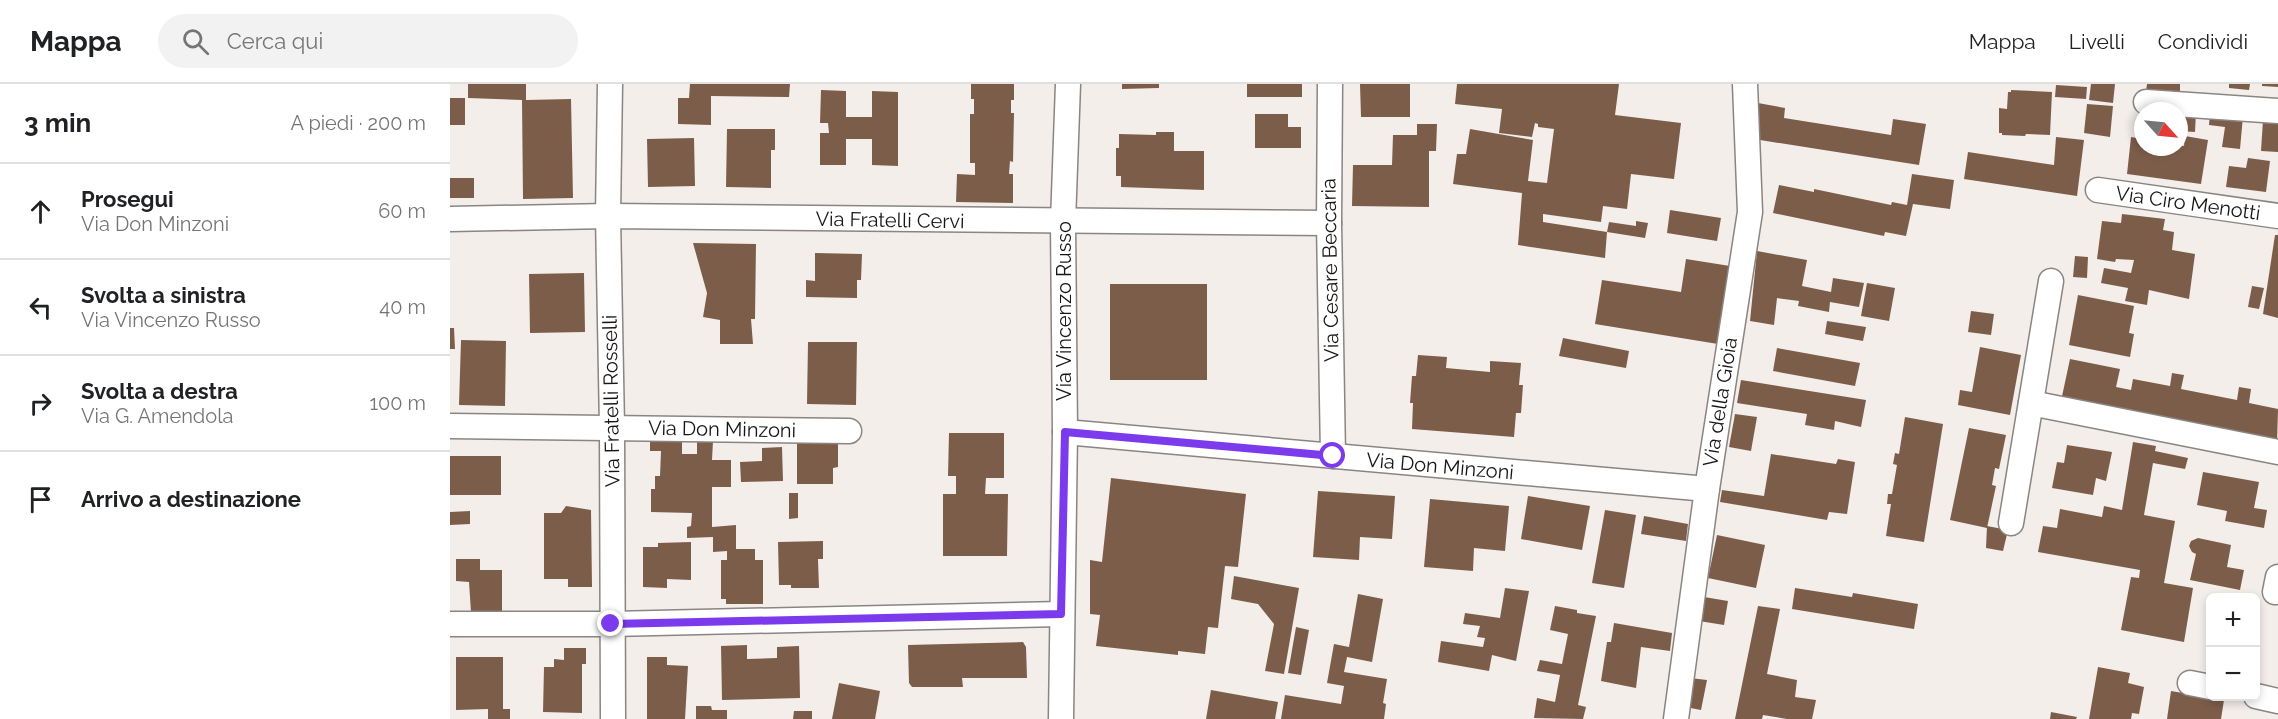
<!DOCTYPE html>
<html lang="it">
<meta charset="utf-8">
<style>
:root{--surface:#fff;--page:#f2f2f2;--text:#202124;--muted:#757577;--line:#e0e0e0}
body{margin:0;font-family:Raleway,sans-serif;background:var(--page);color:var(--text)}
.controls{position:absolute;right:18px;bottom:18px;display:grid;overflow:hidden;border-radius:9px;box-shadow:0 3px 9px #0003}
.controls button{width:54px;height:54px;display:grid;place-items:center;padding:0;border:0;border-bottom:2px solid var(--line);background:var(--surface);color:var(--text);font:30px sans-serif}
.compass{position:absolute;left:1684px;top:18px;width:54px;height:54px;border-radius:50%;background:var(--surface);box-shadow:0 3px 9px #0003;rotate:117deg}
.stop{position:absolute;width:18px;height:18px;margin:-14px;border:4px solid #7c3aed;border-radius:50%;background:#fff}
.stop.end{background:#7c3aed;border-color:#fff;box-shadow:0 2px 6px #0008}
.list{margin:0;padding:0;list-style:none}
h2{display:flex;justify-content:space-between;align-items:center;height:78px;margin:0;padding:0 24px;font-size:26px}
h2 small{font-size:20px;font-weight:400;color:var(--muted)}
.list li{display:grid;grid-template-columns:39px 1fr auto;gap:18px;align-items:center;box-sizing:border-box;height:96px;padding:0 24px;border-top:2px solid var(--line)}
.list b{display:block;font-size:22px;white-space:nowrap}
.list p{margin:0;font-size:20px;white-space:nowrap;color:var(--muted)}
.list em{font-size:20px;font-style:normal;color:var(--muted)}
.icon{flex:none;width:33px;height:33px;fill:none;stroke:currentColor;stroke-width:2;stroke-linecap:round;stroke-linejoin:round}
.map{position:relative;flex:none;width:1828px;height:635px;overflow:hidden}
header{display:flex;align-items:center;gap:36px;box-sizing:border-box;height:84px;padding:0 30px;background:var(--surface);border-bottom:2px solid var(--line)}
header strong{font-size:28px}
nav{display:flex;gap:33px;margin-inline-start:auto;font-size:21px}
.search{width:420px;height:54px;background:var(--page);display:flex;align-items:center;gap:15px;box-sizing:border-box;padding:0 21px;border-radius:33px;color:var(--muted);font-size:22px}
main{display:flex}
aside{flex:1;background:var(--surface)}
.map>svg:first-child{display:block}
.building{fill:#7c5d4a}
.lines{fill:none;stroke-linecap:round;stroke-linejoin:round}
.street-casing{stroke:#8a8582;stroke-width:27}
.street{stroke:#fff;stroke-width:24}
.route{stroke:#7c3aed;stroke-width:8}
.labels{text-anchor:middle;dominant-baseline:central;stroke-width:4.5;stroke-linejoin:round;paint-order:stroke}
.street-label{font-size:20px;fill:#181615;stroke:#fff}
</style>
<header>
<strong>Mappa</strong>
<div class="search"><svg class="icon" aria-label="search" viewBox="0 0 24 24"><circle cx="10" cy="10" r="6"/><path d="M15 15l6 6"/></svg>Cerca qui</div>
<nav><a>Mappa</a><a>Livelli</a><a>Condividi</a></nav>
</header>
<main>
<aside>
<h2>3 min<small>A piedi · 200 m</small></h2>
<ul class="list">
<li><svg class="icon" aria-label="ahead" viewBox="0 0 24 24"><path d="M12 20V5M6 11l6-6 6 6"/></svg><div><b>Prosegui</b><p>Via Don Minzoni</p></div><em>60 m</em></li>
<li><svg class="icon" aria-label="left" viewBox="0 0 24 24"><path d="M17 20v-9H6M10 6l-5 5 5 5"/></svg><div><b>Svolta a sinistra</b><p>Via Vincenzo Russo</p></div><em>40 m</em></li>
<li><svg class="icon" aria-label="right" viewBox="0 0 24 24"><path d="M7 20v-9h11M14 6l5 5-5 5"/></svg><div><b>Svolta a destra</b><p>Via G. Amendola</p></div><em>100 m</em></li>
<li><svg class="icon" aria-label="arrive" viewBox="0 0 24 24"><path d="M6 21V4h12l-3 4 3 4H6"/></svg><div><b>Arrivo a destinazione</b></div></li>
</ul>
</aside>
<div class="map">
<svg width="1828" height="635" viewBox="0 0 1828 635">
<rect width="100%" height="100%" fill="#f4eeeb"/>
<g class="building">
<polygon points="18,0 76,0 76,16 121,15 123,114 73,115 72,16 18,14"/>
<polygon points="240,0 340,0 339,13 261,12 261,41 228,40 228,14 239,14"/>
<polygon points="521,0 564,0 564,16 561,16 561,29 564,29 563,78 560,77 559,90 563,90 563,119 506,118 507,90 525,91 525,79 520,79 520,30 524,30 524,15 521,15"/>
<polygon points="672,0 709,0 709,4 672,5"/>
<rect x="797" y="0" width="55" height="13"/>
<polygon points="910,0 960,0 960,33 911,33"/>
<polygon points="1007,0 1169,0 1165,31 1231,39 1224,95 1181,90 1177,125 1153,122 1151,138 1093,130 1093,138 1157,148 1155,174 1068,161 1072,109 1003,100 1007,70 1016,70 1020,45 1083,56 1078,97 1097,99 1104,45 1088,43 1088,40 1085,39 1082,53 1049,49 1052,25 1005,20"/>
<polygon points="1641,0 1665,0 1663,19 1639,16"/>
<polygon points="1697,0 1730,0 1730,10 1696,7"/>
<polygon points="1779,0 1800,0 1799,6 1779,4"/>
<polygon points="1812,0 1828,0 1828,3 1812,2"/>
<polygon points="1606,1 1637,3 1636,15 1605,13"/>
<polygon points="371,6 396,7 396,33 422,33 422,7 448,8 448,82 422,81 422,55 396,55 396,81 370,81 370,49 379,49 378,39 370,39"/>
<polygon points="1561,6 1602,8 1600,51 1576,50 1575,52 1552,51 1552,49 1549,49 1549,24 1557,25 1558,8 1561,8"/>
<rect x="0" y="14" width="15" height="27"/>
<polygon points="1308,19 1335,24 1334,34 1441,51 1443,35 1476,40 1469,81 1310,56"/>
<polygon points="1637,20 1663,22 1660,53 1634,49"/>
<polygon points="1729,27 1746,28 1745,48 1729,47"/>
<polygon points="1760,29 1793,32 1790,65 1772,63 1775,43 1759,41"/>
<polygon points="805,30 838,30 838,43 851,43 851,64 805,64"/>
<polygon points="1813,36 1828,37 1828,68 1811,67"/>
<polygon points="967,40 987,40 986,67 979,67 979,123 902,122 903,81 942,81 943,51 967,51"/>
<polygon points="277,45 325,45 325,66 321,66 321,104 276,103"/>
<polygon points="706,48 724,48 724,67 754,67 754,106 671,103 671,92 666,92 666,64 669,64 669,50 706,51"/>
<polygon points="1735,52 1758,56 1751,100 1677,90 1681,53 1693,55 1693,63 1729,63 1729,61 1734,62"/>
<polygon points="1606,53 1634,56 1627,112 1514,95 1518,68 1604,81"/>
<polygon points="244,54 245,102 198,103 197,55"/>
<polygon points="1798,74 1820,77 1816,108 1776,103 1779,82 1796,84"/>
<polygon points="1462,90 1504,96 1500,125 1463,120 1456,152 1435,148 1434,152 1323,129 1329,101 1364,108 1364,105 1441,121 1442,118 1457,121"/>
<rect x="0" y="94" width="24" height="20"/>
<polygon points="1220,126 1271,134 1267,157 1217,149"/>
<polygon points="1672,130 1715,135 1713,146 1724,148 1722,166 1745,170 1739,215 1699,206 1697,221 1675,217 1678,204 1651,199 1654,184 1681,189 1684,176 1666,175 1665,178 1647,175 1652,137 1671,139"/>
<polygon points="1186,137 1198,139 1195,154 1157,148 1159,138 1186,142"/>
<polygon points="1825,151 1828,151 1828,234 1813,230"/>
<polygon points="243,159 306,160 305,235 301,235 303,260 270,260 270,236 253,233 257,209"/>
<polygon points="1307,167 1357,176 1352,202 1381,208 1383,194 1414,199 1409,223 1380,218 1379,228 1348,222 1349,217 1327,214 1324,241 1300,237"/>
<polygon points="365,169 412,170 411,196 407,196 407,214 356,213 356,196 365,197"/>
<polygon points="1625,172 1638,173 1637,194 1623,193"/>
<polygon points="1236,175 1280,182 1268,260 1145,240 1152,196 1231,208"/>
<polygon points="134,189 135,248 80,249 79,190"/>
<polygon points="1417,199 1445,204 1439,237 1411,232"/>
<rect x="660" y="200" width="97" height="96"/>
<polygon points="1802,202 1814,204 1809,225 1798,223"/>
<polygon points="1628,211 1684,222 1679,249 1684,250 1680,273 1619,261"/>
<polygon points="1521,227 1544,230 1541,251 1518,248"/>
<polygon points="1377,237 1416,243 1413,257 1375,250"/>
<polygon points="0,244 4,244 5,265 0,265"/>
<polygon points="1113,254 1179,267 1176,284 1109,272"/>
<polygon points="11,256 56,257 55,322 9,321"/>
<polygon points="358,258 407,258 406,321 357,320"/>
<polygon points="1530,263 1571,271 1560,331 1508,321 1510,306 1522,308"/>
<polygon points="1327,264 1410,279 1405,302 1323,287"/>
<polygon points="968,271 997,273 996,284 1040,288 1040,277 1071,279 1069,301 1073,301 1071,329 1066,329 1064,353 962,345 963,319 960,319 962,292 966,292"/>
<polygon points="1620,275 1670,285 1666,303 1681,306 1683,295 1720,302 1722,289 1734,291 1731,305 1787,316 1789,303 1801,305 1799,319 1828,325 1827,360 1611,317"/>
<polygon points="1291,296 1416,316 1411,343 1385,337 1384,346 1355,341 1357,330 1287,319"/>
<polygon points="1285,330 1307,333 1301,367 1279,363"/>
<polygon points="1455,333 1493,340 1474,458 1436,452 1441,420 1437,420 1438,410 1442,410 1447,381 1443,380 1445,369 1449,370"/>
<polygon points="1519,344 1556,351 1549,385 1545,384 1542,401 1546,402 1537,444 1500,436"/>
<polygon points="499,349 554,349 554,394 536,394 535,410 558,410 557,472 493,472 493,410 506,410 506,392 498,392"/>
<polygon points="200,357 232,357 232,370 247,370 247,357 263,357 262,376 281,376 281,403 262,403 262,443 286,441 286,465 305,465 305,476 313,476 313,520 276,520 276,515 271,515 271,476 277,476 277,467 263,468 263,453 237,454 237,443 241,442 242,429 201,428 201,405 205,405 205,392 210,392 211,367 200,367"/>
<polygon points="347,358 388,358 388,383 383,384 383,400 347,400"/>
<polygon points="1683,358 1706,362 1705,367 1738,374 1735,385 1703,379 1694,431 1725,437 1714,499 1743,504 1734,558 1671,546 1681,493 1689,494 1690,486 1588,468 1593,442 1607,444 1610,425 1652,433 1654,422 1672,426"/>
<polygon points="1617,361 1662,368 1656,397 1646,394 1643,411 1602,404 1607,378 1614,379"/>
<polygon points="332,363 333,397 291,398 290,378 312,377 312,364"/>
<polygon points="1321,370 1386,380 1388,375 1405,378 1397,430 1379,428 1377,436 1270,418 1272,406 1314,412"/>
<rect x="0" y="372" width="51" height="39"/>
<polygon points="1753,388 1809,398 1804,424 1817,426 1814,444 1775,437 1777,427 1747,421"/>
<polygon points="661,394 796,410 788,483 775,482 768,544 758,543 755,570 728,567 728,571 646,562 650,531 640,530 640,476 652,478"/>
<polygon points="868,407 945,412 942,455 910,453 909,476 863,473"/>
<polygon points="339,409 348,409 348,434 339,435"/>
<polygon points="1078,412 1140,422 1132,466 1071,455"/>
<polygon points="980,415 1059,422 1055,467 1024,464 1023,487 974,483"/>
<polygon points="116,422 141,426 142,503 118,503 118,495 94,495 94,429 111,429"/>
<polygon points="1155,426 1186,431 1174,504 1142,499"/>
<polygon points="20,427 20,440 0,441 0,428"/>
<polygon points="1194,432 1238,440 1236,457 1191,450"/>
<polygon points="1537,442 1558,446 1553,467 1536,464"/>
<polygon points="1267,451 1315,461 1306,504 1258,494"/>
<polygon points="1748,454 1781,461 1777,483 1794,486 1790,506 1740,496 1746,470 1742,468 1739,462 1741,457"/>
<polygon points="373,457 373,475 368,475 369,504 341,504 341,501 329,501 328,458"/>
<polygon points="241,458 241,496 217,495 217,504 193,503 193,463 208,463 208,459"/>
<polygon points="6,475 30,475 30,486 52,486 52,528 21,528 19,498 6,497"/>
<polygon points="784,492 849,504 834,590 815,587 824,540 808,520 781,515"/>
<polygon points="1055,504 1079,507 1066,577 1042,571 1039,587 988,578 991,557 1033,563 1035,554 1027,553 1030,542 1013,540 1015,529 1050,534"/>
<polygon points="1345,504 1402,513 1403,509 1468,520 1464,545 1342,525"/>
<polygon points="908,510 933,515 922,578 897,573 894,588 937,595 933,619 936,620 934,635 831,635 835,611 891,620 894,602 877,599 884,560 899,563"/>
<polygon points="1254,513 1278,517 1274,541 1249,537"/>
<polygon points="1105,522 1127,526 1127,529 1146,532 1128,621 1136,623 1133,635 1084,634 1087,614 1105,618 1110,591 1087,587 1090,576 1112,580 1118,550 1100,546"/>
<polygon points="1308,522 1330,525 1317,590 1347,596 1345,613 1366,616 1362,635 1337,635 1313,631 1312,635 1285,635"/>
<polygon points="1164,539 1222,549 1220,567 1191,563 1186,604 1151,597 1157,558 1161,558"/>
<polygon points="846,543 859,546 851,591 838,589"/>
<polygon points="573,558 576,563 577,594 512,594 513,603 462,603 459,599 458,561"/>
<polygon points="297,561 297,575 327,574 327,563 349,562 350,614 272,616 271,562"/>
<polygon points="114,564 136,564 136,580 132,580 132,629 93,628 94,583 104,583 104,575 114,576"/>
<polygon points="6,573 53,573 53,625 60,625 60,635 38,635 38,625 6,626"/>
<polygon points="197,573 217,573 217,581 238,582 235,635 197,635"/>
<polygon points="1648,583 1680,589 1678,599 1694,603 1689,630 1682,629 1681,635 1639,635"/>
<polygon points="1240,594 1257,596 1251,626 1235,623"/>
<polygon points="389,599 430,607 425,635 382,635"/>
<polygon points="761,606 828,618 825,635 756,635"/>
<polygon points="1721,607 1774,616 1771,635 1717,635"/>
<polygon points="246,622 261,622 262,626 277,626 277,635 246,635"/>
<polygon points="344,627 362,627 362,635 343,635"/>
<polygon points="1601,628 1627,633 1626,635 1600,635"/>
</g>
<g class="lines">
<g class="street-casing">
<g id="street">
<polyline points="160,0 158,132 162,343 163,635"/>
<polyline points="880,0 879,139 883,372"/>
<polyline points="1696,18 1828,27"/>
<polyline points="1648,106 1828,132"/>
<polyline points="0,135 158,132 879,139"/>
<polyline points="1581,319 1828,368"/>
<polyline points="0,342 399,347"/>
<polyline points="615,348 1257,405"/>
<polyline points="1561,439 1601,197"/>
<polyline points="1825,508 1828,493"/>
<polyline points="0,540 161,540 611,530"/>
<polyline points="1740,599 1760,603"/>
<polyline points="1806,612 1828,617"/>
<polyline points="611,635 615,348 613,138 618,0"/>
<polyline points="1226,635 1257,405 1300,128 1295,0"/>
</g>
</g>
<use href="#street" class="street"/>
</g>
<g class="lines">
<polyline class="route" points="161,540 611,530 615,348 883,372"/>
</g>
<g class="labels">
<g class="street-label">
<text transform="translate(1738 119) rotate(8)">Via Ciro Menotti</text>
<text transform="translate(440 136) rotate(1)">Via Fratelli Cervi</text>
<text transform="translate(880 186) rotate(-91)">Via Cesare Beccaria</text>
<text transform="translate(614 227) rotate(-90)">Via Vincenzo Russo</text>
<text transform="translate(161 317) rotate(-91)">Via Fratelli Rosselli</text>
<text transform="translate(1270 318) rotate(-81)">Via della Gioia</text>
<text transform="translate(272 345) rotate(1)">Via Don Minzoni</text>
<text transform="translate(990 382) rotate(5)">Via Don Minzoni</text>
</g>
</g>
</svg>
<div class="controls">
<button>+</button>
<button>−</button>
</div>
<svg class="compass" viewBox="-18 -18 36 36"><path d="M0-13l5 13h-10z" fill="#e53935"/><path d="M0 13l5-13h-10z" fill="#757577"/></svg>
<div class="stop" style="left:883px;top:372px"></div>
<div class="stop end" style="left:161px;top:540px"></div>
</div>
</main>
